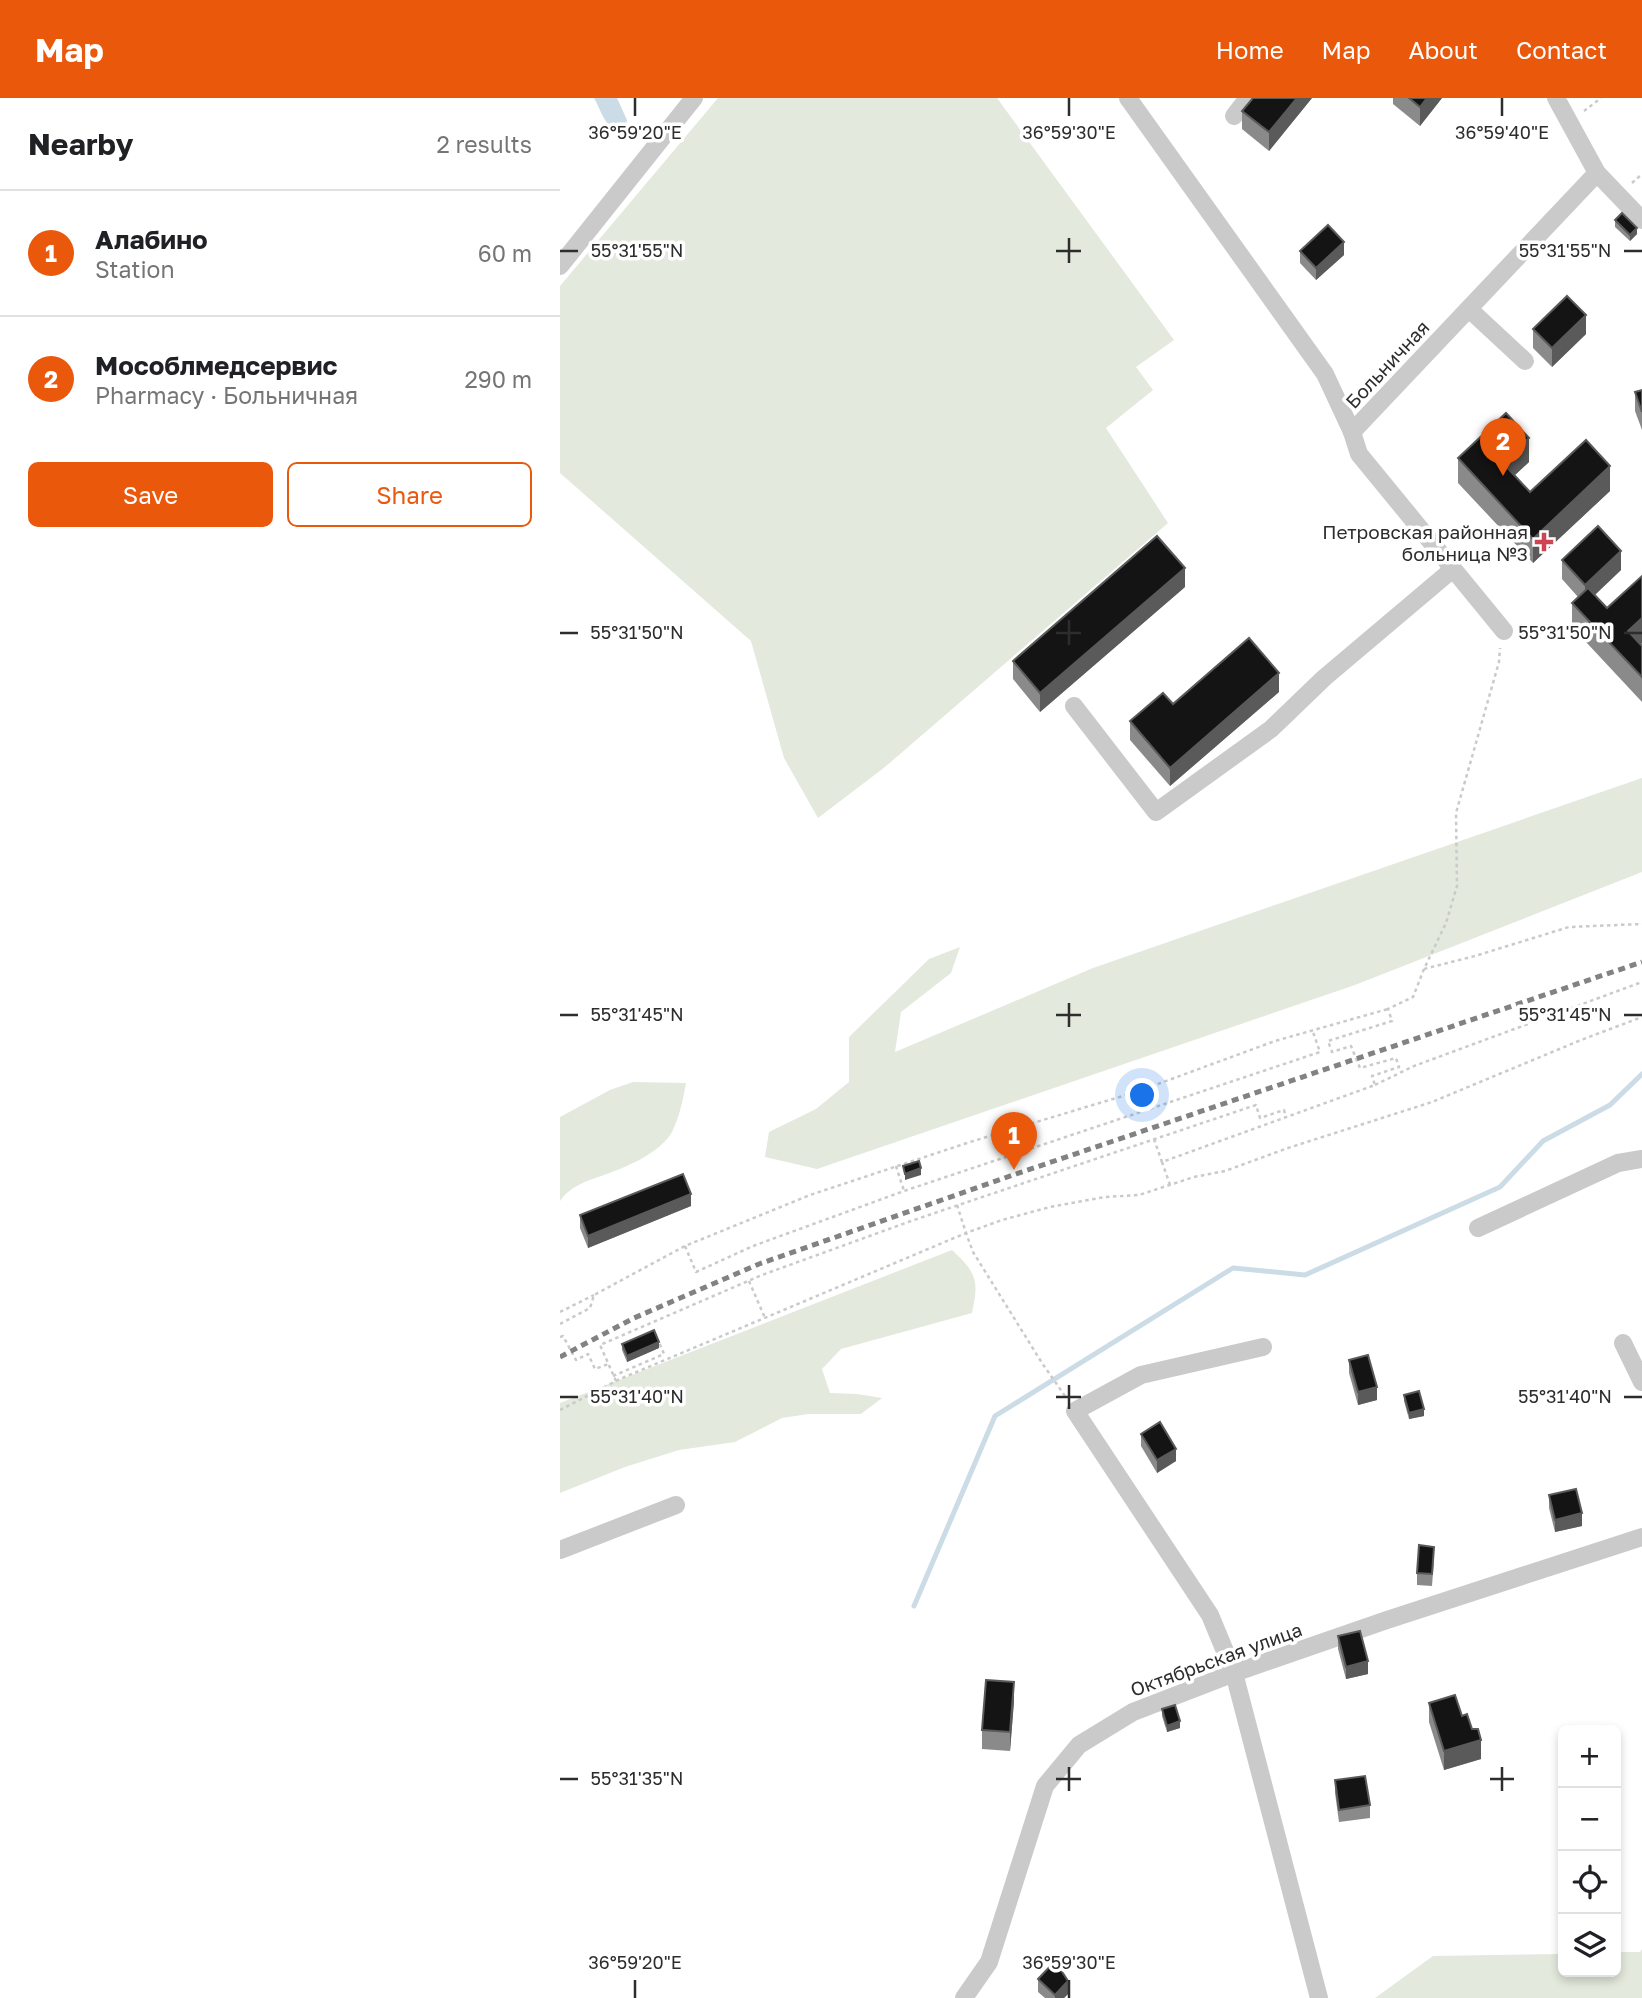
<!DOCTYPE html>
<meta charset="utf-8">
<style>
:root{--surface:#fff;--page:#f2f2f2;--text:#202124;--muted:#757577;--line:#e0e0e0;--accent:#ea580c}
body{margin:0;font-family:"Golos Text",sans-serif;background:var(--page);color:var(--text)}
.controls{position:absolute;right:21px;bottom:21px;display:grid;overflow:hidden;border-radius:10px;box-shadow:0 4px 10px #0003}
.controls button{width:63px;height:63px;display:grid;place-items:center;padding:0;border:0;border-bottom:2px solid var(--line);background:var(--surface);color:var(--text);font:35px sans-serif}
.you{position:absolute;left:583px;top:998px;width:24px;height:24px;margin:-18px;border:5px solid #fff;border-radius:50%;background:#1a73e8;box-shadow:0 0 0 10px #1a73e833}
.badge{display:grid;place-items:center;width:46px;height:46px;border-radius:50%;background:var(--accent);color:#fff;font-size:23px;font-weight:700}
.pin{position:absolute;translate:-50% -58px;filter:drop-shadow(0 2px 4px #0008)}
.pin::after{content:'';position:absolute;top:37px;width:24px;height:21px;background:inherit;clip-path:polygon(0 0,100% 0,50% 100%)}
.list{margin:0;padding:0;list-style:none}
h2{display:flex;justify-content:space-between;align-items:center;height:91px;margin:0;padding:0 28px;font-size:30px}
h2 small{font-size:23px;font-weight:400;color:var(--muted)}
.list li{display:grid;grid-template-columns:46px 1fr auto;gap:21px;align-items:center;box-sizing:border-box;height:126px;padding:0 28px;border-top:2px solid var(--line)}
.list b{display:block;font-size:26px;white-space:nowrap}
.list p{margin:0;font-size:23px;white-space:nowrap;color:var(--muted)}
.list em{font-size:23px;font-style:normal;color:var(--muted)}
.actions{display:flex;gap:14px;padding:21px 28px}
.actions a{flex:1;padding:16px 0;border:2px solid var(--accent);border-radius:10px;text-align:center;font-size:24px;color:var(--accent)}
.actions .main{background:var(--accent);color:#fff}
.icon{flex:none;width:38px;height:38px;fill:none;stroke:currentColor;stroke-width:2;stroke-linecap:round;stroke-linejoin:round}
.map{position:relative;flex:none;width:1082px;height:1900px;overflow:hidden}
header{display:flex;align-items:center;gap:42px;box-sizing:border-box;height:98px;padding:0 35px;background:var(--accent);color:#fff}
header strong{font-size:33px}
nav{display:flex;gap:38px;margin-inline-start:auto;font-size:24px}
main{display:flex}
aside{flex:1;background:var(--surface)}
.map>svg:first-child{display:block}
.green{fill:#e3e9dc}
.water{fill:#cbdce6}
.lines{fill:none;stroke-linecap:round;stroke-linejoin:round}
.stream{stroke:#cbdce6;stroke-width:5}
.path{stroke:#cacaca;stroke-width:2.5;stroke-dasharray:3.5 3.5;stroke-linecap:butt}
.minor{stroke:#cacaca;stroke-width:18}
.rail{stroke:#828282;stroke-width:5;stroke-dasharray:7 5;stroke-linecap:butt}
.wall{fill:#8a8a8a}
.shaded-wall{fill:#5a5a5a}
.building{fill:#141414;stroke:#5a5a5a;stroke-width:2}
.ticks{fill:none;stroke:#2d2d2d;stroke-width:2.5}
.poi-dot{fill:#cf4452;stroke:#fff;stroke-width:2.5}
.labels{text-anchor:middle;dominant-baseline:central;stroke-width:7;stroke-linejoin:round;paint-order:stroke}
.street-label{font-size:19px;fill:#2d2d2d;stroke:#fff}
.poi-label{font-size:19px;fill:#2d2d2d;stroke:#fff;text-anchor:end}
.ticks-label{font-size:18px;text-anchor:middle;fill:#2d2d2d;stroke:#fff;stroke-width:7;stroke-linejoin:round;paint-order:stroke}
</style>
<header>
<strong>Map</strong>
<nav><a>Home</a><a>Map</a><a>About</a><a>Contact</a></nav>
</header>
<main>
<aside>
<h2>Nearby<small>2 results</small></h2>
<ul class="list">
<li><span class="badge">1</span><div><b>Алабино</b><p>Station</p></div><em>60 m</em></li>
<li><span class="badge">2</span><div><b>Мособлмедсервис</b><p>Pharmacy · Больничная</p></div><em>290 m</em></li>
</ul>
<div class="actions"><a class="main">Save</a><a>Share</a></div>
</aside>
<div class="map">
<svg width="1082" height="1900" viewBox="0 0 1082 1900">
<rect width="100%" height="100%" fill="#fff"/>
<g class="green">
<polygon points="158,0 437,0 614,242 576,269 593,292 546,330 608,425 325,669 258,720 224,660 191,543 0,375 0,188"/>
<polygon points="1082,680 1082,774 795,887 257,1071 205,1059 209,1034 256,1011 289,984 289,939 369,861 400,849 391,875 341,914 335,954 533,870"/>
<path d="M73,984L126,985C123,1001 120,1017 113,1032C102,1055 64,1070 41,1078C26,1083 9,1089 0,1103V1019L50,992Z"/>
<path d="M392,1152C417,1175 419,1183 412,1215L281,1251L262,1271L270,1295L297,1296L322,1300L301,1316H248L222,1320L175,1344L119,1352L65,1369L0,1395V1305Z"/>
<polygon points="1082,1851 1082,1900 815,1900 873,1858 1003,1856 1003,1874 1056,1874 1056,1854 1080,1854"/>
</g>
<path class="water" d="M34,0H57L67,22L65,37C42,26 45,20 34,0Z"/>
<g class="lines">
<polyline class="stream" points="354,1508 435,1318 673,1170 745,1177 940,1089 983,1043 1050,1007 1082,976"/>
<g class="path">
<polyline points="1024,13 1041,0"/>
<polyline points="1072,85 1082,76"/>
<polyline points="864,871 915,858 1009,829 1082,826"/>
<polyline points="815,987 854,968 1082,884"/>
<polyline points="576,994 583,1013"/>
<polyline points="594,1041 602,1064"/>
<polyline points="336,1068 344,1093"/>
<polyline points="610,1087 602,1064 815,987 812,978 839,969 836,960 800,970 791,948 772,954 768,943 832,923 828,911 853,899 864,871 886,825 897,788 896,715 939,564 940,550"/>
<polyline points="125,1148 136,1174 193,1148 344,1093 760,954 753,934"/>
<polyline points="189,1183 205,1220"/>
<polyline points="0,1214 34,1197"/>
<polyline points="0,1226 30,1210 34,1197 125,1148 250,1097 410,1044 576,994 715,943 828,911"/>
<polyline points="0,1239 3,1238 16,1262 28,1256 35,1271 48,1266"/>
<polyline points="53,1278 104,1256 98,1242"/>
<polyline points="56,1283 40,1247 202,1177 351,1123 696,1007 700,1020 724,1012 726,1019"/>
<polyline points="505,1298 482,1265 413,1154 406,1135 442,1122 490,1109 545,1099 579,1097 634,1079 665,1073 728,1050 872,1004 1021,942 1082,919"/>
<polyline points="0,1312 60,1281 406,1135 397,1107"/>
</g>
<g class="minor">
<polyline points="568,0 765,276 792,334"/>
<polyline points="996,0 1037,75 1082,122"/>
<polyline points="674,18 688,0"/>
<polyline points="0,168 134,0"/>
<polyline points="909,211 965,263"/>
<polyline points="944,533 799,356 792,334 1037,75"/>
<polyline points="514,608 596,714 711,631 764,580 893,471"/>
<polyline points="918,1130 1058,1065 1082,1061"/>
<polyline points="1063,1245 1082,1284"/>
<polyline points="703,1249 581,1277 515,1313 650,1517 674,1575 759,1900"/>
<polyline points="0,1452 116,1407"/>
<polyline points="404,1900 429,1864 485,1688 519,1647 573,1614 674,1575 827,1522 1082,1439"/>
</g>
<polyline class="rail" points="0,1259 74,1220 199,1166 456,1076 1082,864"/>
</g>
<g class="wall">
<polygon points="752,0 709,53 682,31 682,13"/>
<polygon points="833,0 882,0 860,28 833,6"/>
<polygon points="1055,122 1077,136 1070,143 1055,129"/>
<polygon points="740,153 784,157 756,182 740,165"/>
<polygon points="973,231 1026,236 992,269 973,250"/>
<polygon points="1082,292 1082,332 1075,313 1075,294"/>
<polygon points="898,360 969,364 955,377 970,394 1050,393 973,465 898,385"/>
<polygon points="1002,462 1061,472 1035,497 1047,510 1082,478 1082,545 1081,546 1082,548 1082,604 1012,529 1012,505 1018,499 1002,481"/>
<polygon points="625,489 480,614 453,581 453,563"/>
<polygon points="719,594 610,688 570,642 570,623 613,606"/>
<polygon points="131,1108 28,1150 20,1130 20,1117"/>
<polygon points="62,1246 99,1250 67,1264 62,1252"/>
<polygon points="789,1262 817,1302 798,1307 789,1275"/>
<polygon points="844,1297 864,1318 849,1321 844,1303"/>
<polygon points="581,1336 616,1363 597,1375 581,1348"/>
<polygon points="989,1397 1022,1428 995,1434 989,1410"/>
<polygon points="874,1461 872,1488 857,1487 857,1475"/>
<polygon points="778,1538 808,1576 786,1581 778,1551"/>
<polygon points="454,1603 450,1653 422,1651 422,1632"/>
<polygon points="869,1605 902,1618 921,1661 884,1672 869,1624"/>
<polygon points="602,1611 620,1630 607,1634 602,1618"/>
<polygon points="775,1682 810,1707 810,1720 779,1724 775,1695"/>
<polygon points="478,1881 508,1896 504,1900 485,1900 478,1894"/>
</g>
<g class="shaded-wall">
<polygon points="737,0 752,0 709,53 709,34"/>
<polygon points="867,0 882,0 860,28 860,9"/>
<polygon points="1077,130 1077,136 1070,143 1070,137"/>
<polygon points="784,144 784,157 756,182 756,170"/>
<polygon points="1026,217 1026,236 992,269 992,250"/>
<polygon points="969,340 969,364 942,389 942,364"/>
<polygon points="1050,368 1050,393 973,465 973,441"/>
<polygon points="1061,453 1061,472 1025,506 1025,487"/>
<polygon points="625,470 625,489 480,614 480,595"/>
<polygon points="1082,520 1082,545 1068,558 1068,533"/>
<polygon points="719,575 719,594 610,688 610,670"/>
<polygon points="361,1070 361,1077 345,1082 345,1076"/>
<polygon points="131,1096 131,1108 28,1150 28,1138"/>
<polygon points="99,1244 99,1250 67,1264 67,1258"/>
<polygon points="817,1289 817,1302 798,1307 798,1294"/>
<polygon points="864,1311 864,1318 849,1321 849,1315"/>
<polygon points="616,1351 616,1363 597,1375 597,1362"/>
<polygon points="1022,1415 1022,1428 995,1434 995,1422"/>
<polygon points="808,1563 808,1576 786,1581 786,1569"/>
<polygon points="454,1584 454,1603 450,1653 450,1634"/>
<polygon points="620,1623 620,1630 607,1634 607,1628"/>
<polygon points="921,1642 921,1661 884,1672 884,1653"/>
<polygon points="508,1883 508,1896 504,1900 495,1900 495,1897"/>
</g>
<g class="building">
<polygon points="693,0 737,0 709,34 682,13"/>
<polygon points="849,0 867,0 860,9"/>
<polygon points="1062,115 1077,130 1070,137 1055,122"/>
<polygon points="768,127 784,144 756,170 740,153"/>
<polygon points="1007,198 1026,217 992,250 973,231"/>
<polygon points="1082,292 1082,314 1075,294"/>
<polygon points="946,315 969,340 942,364 970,394 1026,342 1050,368 973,441 898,360"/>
<polygon points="1038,428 1061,453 1025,487 1002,462"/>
<polygon points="597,438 625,470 480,595 453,563"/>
<polygon points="1082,478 1082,520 1068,533 1082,548 1082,579 1012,505 1028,490 1047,510"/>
<polygon points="689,540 719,575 610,670 570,623 603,595 613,606"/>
<polygon points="359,1063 361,1070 345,1076 343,1068"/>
<polygon points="123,1076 131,1096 28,1138 20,1117"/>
<polygon points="94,1232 99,1244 67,1258 62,1246"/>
<polygon points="808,1257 817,1289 798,1294 789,1262"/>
<polygon points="859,1293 864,1311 849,1315 844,1297"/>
<polygon points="600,1324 616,1351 597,1362 581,1336"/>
<polygon points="1016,1391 1022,1415 995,1422 989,1397"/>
<polygon points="859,1447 874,1449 872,1476 857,1475"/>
<polygon points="800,1533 808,1563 786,1569 778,1538"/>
<polygon points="426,1582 454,1584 450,1634 422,1632"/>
<polygon points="895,1597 902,1618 907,1616 912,1631 918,1631 921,1642 884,1653 869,1605"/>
<polygon points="615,1607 620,1623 607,1628 602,1611"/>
<polygon points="805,1678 810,1707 779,1712 775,1682"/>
<polygon points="495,1863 508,1883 495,1897 478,1881"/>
</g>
<path class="ticks" d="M75,0V18M509,0V18M942,0V18M509,140V165M0,153H18M496,153H521M1064,153H1082M509,522V547M0,535H18M496,535H521M1064,535H1082M509,905V929M0,917H18M496,917H521M1064,917H1082M509,1287V1311M0,1299H18M496,1299H521M1064,1299H1082M509,1669V1693M942,1669V1693M0,1681H18M496,1681H521M930,1681H954M75,1882V1900M509,1882V1900"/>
<path class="poi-dot" d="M980.5 433.5h7v7h7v7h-7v7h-7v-7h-7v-7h7z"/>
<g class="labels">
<g class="street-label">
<text transform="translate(827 266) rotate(-47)">Больничная</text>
<text transform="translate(656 1561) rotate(-20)">Октябрьская улица</text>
</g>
<g class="poi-label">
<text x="968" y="433">Петровская районная<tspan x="968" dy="22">больница №3</tspan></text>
</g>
</g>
<g class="ticks-label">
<text x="75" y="41">36°59'20"E</text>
<text x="509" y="41">36°59'30"E</text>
<text x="942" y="41">36°59'40"E</text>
<text x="77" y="159">55°31'55"N</text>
<text x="1005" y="159">55°31'55"N</text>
<text x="77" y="541">55°31'50"N</text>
<text x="1005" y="541">55°31'50"N</text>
<text x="77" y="923">55°31'45"N</text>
<text x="1005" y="923">55°31'45"N</text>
<text x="77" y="1305">55°31'40"N</text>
<text x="1005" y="1305">55°31'40"N</text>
<text x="77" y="1687">55°31'35"N</text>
<text x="75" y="1871">36°59'20"E</text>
<text x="509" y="1871">36°59'30"E</text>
</g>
</svg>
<div class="controls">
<button>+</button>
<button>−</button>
<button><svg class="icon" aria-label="locate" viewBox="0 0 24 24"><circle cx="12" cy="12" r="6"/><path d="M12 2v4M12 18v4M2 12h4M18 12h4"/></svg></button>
<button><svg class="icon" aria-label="layers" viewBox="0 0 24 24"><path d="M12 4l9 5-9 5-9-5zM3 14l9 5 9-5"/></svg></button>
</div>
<div class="you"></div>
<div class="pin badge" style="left:454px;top:1072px">1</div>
<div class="pin badge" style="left:943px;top:378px">2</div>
</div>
</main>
